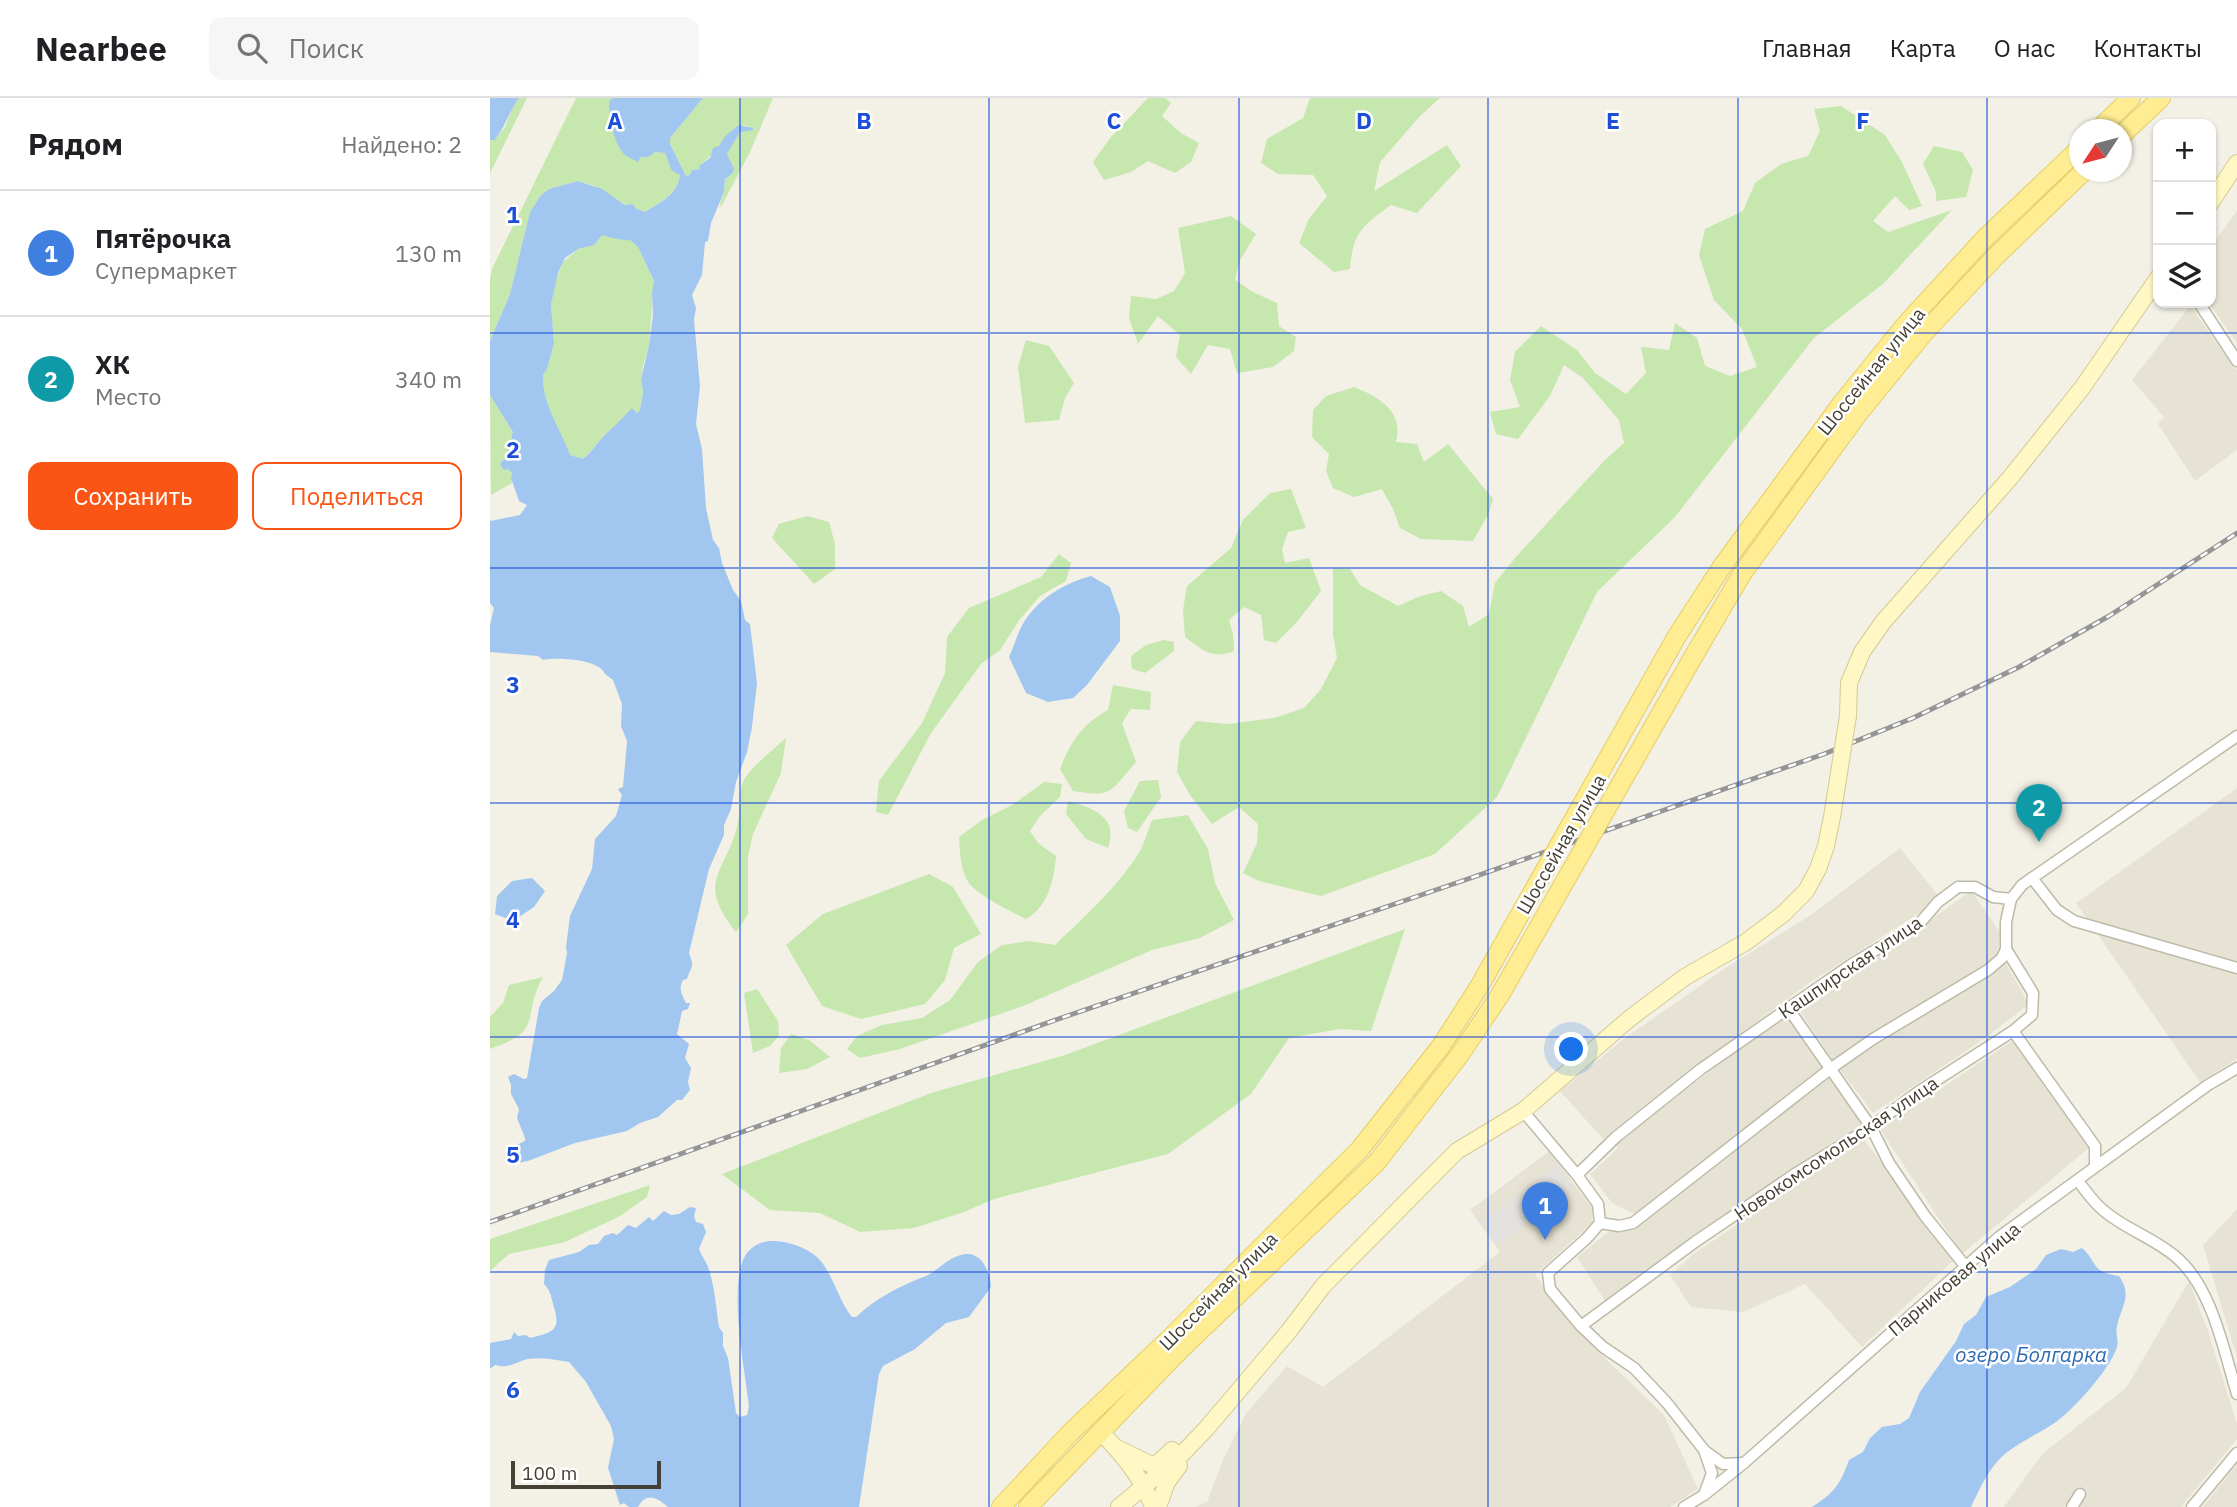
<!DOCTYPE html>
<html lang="ru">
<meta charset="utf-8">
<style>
:root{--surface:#fff;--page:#f6f6f6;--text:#202124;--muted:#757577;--line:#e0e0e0;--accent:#fa5515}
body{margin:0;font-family:"IBM Plex Sans",sans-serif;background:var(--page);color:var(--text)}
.controls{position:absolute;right:21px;top:21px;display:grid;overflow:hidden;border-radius:14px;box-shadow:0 2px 5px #0004}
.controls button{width:63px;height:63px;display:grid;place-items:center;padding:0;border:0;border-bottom:2px solid var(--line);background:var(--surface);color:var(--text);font:35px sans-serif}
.compass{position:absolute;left:1579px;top:21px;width:63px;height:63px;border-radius:50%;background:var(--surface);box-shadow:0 2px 5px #0004;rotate:234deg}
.scale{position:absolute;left:21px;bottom:18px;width:150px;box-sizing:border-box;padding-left:7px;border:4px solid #464135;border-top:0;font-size:19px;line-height:24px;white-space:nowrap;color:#464135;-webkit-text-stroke:5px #fff;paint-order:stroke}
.you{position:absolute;left:1082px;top:952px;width:24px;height:24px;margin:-18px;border:5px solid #fff;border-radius:50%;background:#1a73e8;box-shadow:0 0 0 10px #1a73e833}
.badge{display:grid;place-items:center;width:46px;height:46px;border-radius:50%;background:var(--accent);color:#fff;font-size:23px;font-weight:700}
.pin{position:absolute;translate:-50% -58px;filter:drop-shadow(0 2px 4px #0008)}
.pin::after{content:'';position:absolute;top:37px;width:24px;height:21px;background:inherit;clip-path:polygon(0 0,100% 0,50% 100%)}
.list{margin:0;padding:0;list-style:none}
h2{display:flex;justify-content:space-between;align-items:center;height:91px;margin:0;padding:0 28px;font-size:30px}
h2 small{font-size:23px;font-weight:400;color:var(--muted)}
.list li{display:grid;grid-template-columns:46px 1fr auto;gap:21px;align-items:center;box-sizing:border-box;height:126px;padding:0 28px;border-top:2px solid var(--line)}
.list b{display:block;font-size:26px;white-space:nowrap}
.list p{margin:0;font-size:23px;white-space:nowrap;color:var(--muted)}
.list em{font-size:23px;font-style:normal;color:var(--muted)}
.actions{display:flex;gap:14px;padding:21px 28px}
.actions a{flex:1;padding:16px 0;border:2px solid var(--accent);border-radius:14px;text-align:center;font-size:24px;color:var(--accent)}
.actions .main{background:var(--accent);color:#fff}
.icon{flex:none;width:38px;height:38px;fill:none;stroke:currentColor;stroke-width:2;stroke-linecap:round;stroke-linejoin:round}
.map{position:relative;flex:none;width:1747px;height:1409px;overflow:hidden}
header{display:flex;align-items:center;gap:42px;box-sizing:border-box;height:98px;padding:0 35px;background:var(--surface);border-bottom:2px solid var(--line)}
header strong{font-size:33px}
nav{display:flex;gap:38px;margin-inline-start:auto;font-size:24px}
.search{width:490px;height:63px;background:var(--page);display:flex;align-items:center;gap:18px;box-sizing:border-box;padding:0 24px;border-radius:14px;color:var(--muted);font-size:26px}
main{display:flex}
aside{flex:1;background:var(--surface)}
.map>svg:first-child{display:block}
.residential{fill:#e7e3d4}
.green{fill:#c6e7ae}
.parking{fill:#e4e2de}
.water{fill:#a1c6f0;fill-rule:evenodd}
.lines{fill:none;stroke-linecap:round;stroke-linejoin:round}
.street-casing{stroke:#bebaa8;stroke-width:13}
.secondary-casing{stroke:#d3ca95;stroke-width:18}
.primary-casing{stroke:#e4cd63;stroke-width:20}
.street{stroke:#fff;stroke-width:10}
.secondary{stroke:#fff8c4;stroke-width:16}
.primary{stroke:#feed93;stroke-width:18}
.rail-casing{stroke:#959595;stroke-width:5}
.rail{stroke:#fff;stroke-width:2.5;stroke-dasharray:8;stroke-linecap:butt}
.secondary-bridge-casing{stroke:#d3ca95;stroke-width:18;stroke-linecap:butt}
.primary-bridge-casing{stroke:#e4cd63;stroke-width:20;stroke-linecap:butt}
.secondary-bridge{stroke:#fff8c4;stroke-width:16}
.primary-bridge{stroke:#feed93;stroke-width:18}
.grid{fill:none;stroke:#1d4ed8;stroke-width:2;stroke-opacity:0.55}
.labels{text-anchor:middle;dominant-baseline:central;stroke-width:5;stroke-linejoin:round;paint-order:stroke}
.street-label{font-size:19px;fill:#464135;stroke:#fff}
.water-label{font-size:21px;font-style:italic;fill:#2e69b1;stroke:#fff}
.grid-label{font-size:23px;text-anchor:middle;font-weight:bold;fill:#1d4ed8;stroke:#fff;stroke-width:5;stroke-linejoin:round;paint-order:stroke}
</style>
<header>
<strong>Nearbee</strong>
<div class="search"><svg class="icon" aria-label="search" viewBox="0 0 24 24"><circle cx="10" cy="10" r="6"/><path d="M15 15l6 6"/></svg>Поиск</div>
<nav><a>Главная</a><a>Карта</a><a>О нас</a><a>Контакты</a></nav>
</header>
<main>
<aside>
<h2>Рядом<small>Найдено: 2</small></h2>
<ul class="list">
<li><span class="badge" style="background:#3f7fe0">1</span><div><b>Пятёрочка</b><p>Супермаркет</p></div><em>130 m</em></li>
<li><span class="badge" style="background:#0f9aa8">2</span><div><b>ХК</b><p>Место</p></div><em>340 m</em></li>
</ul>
<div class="actions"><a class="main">Сохранить</a><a>Поделиться</a></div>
</aside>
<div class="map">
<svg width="1747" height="1409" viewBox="0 0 1747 1409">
<rect width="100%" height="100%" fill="#f3f1e6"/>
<g class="residential">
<polygon points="1747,113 1747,245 1719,205 1721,205 1721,148"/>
<polygon points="1700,208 1747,272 1747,352 1705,383 1668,326 1674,319 1642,282"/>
<polygon points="1747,690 1747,961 1710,984 1586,805"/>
<polygon points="1410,750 1447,796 1434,812 1319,885 1164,1000 1113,1041 1070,993 1135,940 1237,869 1321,817"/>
<polygon points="1481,793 1511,835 1506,860 1343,963 1307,909 1408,845"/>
<polygon points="1515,864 1539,906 1498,938 1383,1015 1348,969"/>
<polygon points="1296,915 1333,969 1148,1118 1122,1105 1100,1076 1128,1050 1125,1046"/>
<polygon points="1522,943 1599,1050 1472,1156 1390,1031"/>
<polygon points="1339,975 1374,1027 1284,1085 1117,1206 1087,1159 1122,1131 1147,1127"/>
<polygon points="1374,1041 1463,1163 1372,1249 1315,1186 1253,1214 1201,1209 1180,1177 1202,1157"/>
<polygon points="1059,1053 1102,1110 1102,1125 1045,1177 1090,1236 1174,1317 1208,1391 1180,1409 705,1409 717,1404 732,1364 755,1317 797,1268 833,1289 1010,1154 980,1112"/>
<polygon points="1747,1111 1747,1259 1713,1147"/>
<polygon points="1699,1183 1718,1233 1747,1326 1747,1341 1691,1409 1589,1409 1598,1394 1588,1388 1574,1409 1514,1409 1552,1356 1636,1290"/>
<polygon points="1747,1366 1747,1409 1713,1409"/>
</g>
<g class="green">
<polygon points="29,0 37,0 0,75 0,42 5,42 15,29 22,11"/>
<path d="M86,0H123C113,31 127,43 151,59L165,54L175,55L181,68L190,77C186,97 172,103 155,114L136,107L105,88L88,83L59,91L51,97L40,114L20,196L0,243V181L2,171Z"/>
<path d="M213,0H283L260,54L232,107L229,109L234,94L235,81L242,76L241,65L237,56L250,34L259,28L249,27C233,39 225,56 209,68L210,71L202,72L200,77L196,78L180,46V40Z"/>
<polygon points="658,0 675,0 681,5 672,18 691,35 709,45 701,64 685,75 658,63 641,74 614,82 603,64 621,39"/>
<path d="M820,0H950L930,18L890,64L884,93L957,47L971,68L927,115L901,107C872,128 863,134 860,171L844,174L809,145L819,121L837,98L823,77L788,76L771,65L777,41L813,20Z"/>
<polygon points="1351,8 1395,37 1412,64 1432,108 1419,112 1405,98 1383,123 1398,134 1462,112 1394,185 1324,240 1185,419 1107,494 1007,699 945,756 831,798 769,783 753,775 767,745 768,726 749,709 722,726 700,697 687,674 690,644 706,623 738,626 784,620 814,610 831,591 847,560 843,536 843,470 860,471 870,487 908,508 928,499 951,493 973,508 979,529 999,516 1005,485 1025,460 1114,363 1134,345 1129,322 1093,280 1074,267 1060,298 1028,341 1006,336 1000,314 1030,309 1020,282 1025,254 1051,228 1087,252 1105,275 1136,296 1156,275 1151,249 1179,252 1185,225 1207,240 1215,268 1240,278 1267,269 1252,231 1224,202 1209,157 1215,131 1253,113 1265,85 1291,66 1318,58 1330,33 1324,11"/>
<polygon points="1444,48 1472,54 1483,72 1476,99 1446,103 1446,94 1433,66"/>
<polygon points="741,118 766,136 750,162 745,182 763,194 787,205 789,228 806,239 804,253 783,269 747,275 740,251 718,247 701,276 686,259 690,237 668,218 648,246 639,220 641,198 666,201 684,193 695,175 688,130"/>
<path d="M112,137L140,142L148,149L164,183L159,247L153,267L151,281L153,294L150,312L147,315L142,311C132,321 123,329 113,339C106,346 101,354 93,361L80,357C69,331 52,305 53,277L57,271L64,246L61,206L64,187L73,164L88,151L104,147Z"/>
<polygon points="536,242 559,248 584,285 575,300 569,322 535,325 528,269"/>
<path d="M864,289C889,299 914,313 906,344L927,346L934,364L958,346L1003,401L999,415L983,443L931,441L910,430L903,411L892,391L864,399L843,390L836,373L839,356L822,339L823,312L836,298Z"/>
<polygon points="0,297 23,334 14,362 22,376 22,385 1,397"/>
<path d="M801,391L816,430L798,434L792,451L795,465L819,460L831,493L807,524L786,545L774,542L771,517L754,509L739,522L743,536L744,553C721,562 713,552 695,539L693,512L697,488L741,450L753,422L780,395Z"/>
<polygon points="317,418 339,424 345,446 345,471 324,486 282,440 289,426"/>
<polygon points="569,456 581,465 576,483 550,498 530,521 510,552 491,566 441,635 398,717 386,714 389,683 432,625 455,575 457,539 479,510 551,479"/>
<polygon points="674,542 684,544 684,553 655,575 642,571 641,558 656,547"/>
<path d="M623,587L661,594L660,612L641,611L632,625L646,664C620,693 624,700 583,693L570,671C582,641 591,628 618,612Z"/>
<path d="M296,640L291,675L263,736L258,758V816L246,834C204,782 237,775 248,725C251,712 248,693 254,682C258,672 287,648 296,640Z"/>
<polygon points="668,682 671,699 647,734 638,730 634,713 650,683"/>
<path d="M554,684L572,686L570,699L550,718L540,733L548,745L566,758C564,781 559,808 536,821C521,813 485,797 477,782C470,769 470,752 469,739L492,722L522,707Z"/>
<path d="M578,703C603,710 629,719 618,750L596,741L576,716Z"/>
<path d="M698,717L718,751L725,785L744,822L710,840L662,852L533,908L410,951L370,960L357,951L367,938L392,927L432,920L460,902L488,864L512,847L539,843L565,847C595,818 628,789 650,753C655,744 658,732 662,722Z"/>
<polygon points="439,776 463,789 491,836 464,850 455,882 435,906 371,921 332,908 296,847 333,816"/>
<polygon points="915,831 881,933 850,931 799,940 761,996 678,1056 504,1101 474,1114 424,1130 370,1134 330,1115 280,1112 232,1076 441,995 575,957"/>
<path d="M53,879C30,920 56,932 0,951V919L13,905L19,887Z"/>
<polygon points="267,891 288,923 289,938 280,948 263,955 254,895"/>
<polygon points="301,936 319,942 340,959 317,971 289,975 291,950"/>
<polygon points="160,1087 157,1099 130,1118 75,1144 19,1156 0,1173 0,1141"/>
</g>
<polygon class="parking" points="1067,1067 1084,1089 1007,1147 990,1125"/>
<g class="water">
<path d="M0,0H29C19,14 15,29 5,42H0Z"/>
<path d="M123,0H213L180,40V46L196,78L200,77L202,72L210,71L209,68L220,60L223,50L229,48C235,37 240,34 249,27L263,30V32L250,34L237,56L244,71L242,76L235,81L234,94L221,125L218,143L215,144L212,177L202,197L206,210L204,222L210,288L206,326L212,351L216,410L223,442L229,450L232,465L243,492L251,503L255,522L260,526L267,585L262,629L257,654L246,684L241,711L234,727V737L219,771L199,855C205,870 201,868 197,881L193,882C188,892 192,896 196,905H200L198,911L192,913L187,936L199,946L195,960L201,970L198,984L200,992L192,1002H187L168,1019L150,1025L137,1033L85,1045L38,1063L28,1065L21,1053L22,1049L35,1043V1040L27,1020L29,1011L21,996V987L18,979L24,976L34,981L37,980L49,910L52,903L64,893L72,882L77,855L76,849L80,818L102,771L105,741L126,718L132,697L128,691L133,689L137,643L131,628L132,606L123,582L115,576C110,561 66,559 53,562L48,558L0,554V527L4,510L0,505V423L30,417L37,407L29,403L21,380L22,375L18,371L14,372L10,366L15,360L23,334L0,297V243L20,196L40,114L51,97L59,91L88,83L112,91L135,107L143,106L145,110L155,114C171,104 187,97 190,77L182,73L175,55L165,54L158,59H151L148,64C145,62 141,61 138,59C123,50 120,19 119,3ZM112,137C119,139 134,143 140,142L148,149L164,183L162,195L163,217L159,247L151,281L153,294L150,312L147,315L142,310C132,321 123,329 113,339C106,346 101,355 93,361L80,357C70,330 52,306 53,277L57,271L64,246L61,206L68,175L75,160L88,151L104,147Z"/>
<path d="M601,478L620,489L630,518V543L597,587L583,600L558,604L536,595L519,559C524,548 528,534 534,524C549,500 575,485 601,478Z"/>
<polygon points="42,780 55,793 44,809 23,823 5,816 7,798 22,783"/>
<path d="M200,1109L206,1110L204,1118L206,1124L213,1126L216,1134L209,1151C212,1159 217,1164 219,1172C225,1190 226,1210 229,1229L233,1235V1248L238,1260L246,1315L250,1319L257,1317L259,1308C255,1273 238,1188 255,1158C261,1148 272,1143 282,1143C298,1143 315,1149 327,1159C342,1173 348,1202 362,1219H366C386,1200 410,1188 436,1178C447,1173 456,1162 468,1158C490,1149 500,1172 501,1189L479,1219L456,1225L425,1251L393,1268L389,1276L369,1409H178C168,1400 156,1393 148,1409H139L134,1405L130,1407L118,1370L124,1341L121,1328L96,1284L79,1264C66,1262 52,1259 38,1261C24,1264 21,1271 5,1267L0,1271V1245L21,1241L24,1234L28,1238L36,1237L40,1240C63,1234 72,1233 63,1206C61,1197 60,1192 54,1186L55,1172L59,1162L89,1154L99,1147L108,1146L114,1138L123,1135L127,1137L138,1127L146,1130L159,1119L163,1123L174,1113L181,1117L189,1116Z"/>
<path d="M1592,1150C1608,1164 1600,1174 1629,1178C1643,1198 1631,1208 1627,1228C1625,1235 1629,1243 1627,1249C1620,1271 1585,1310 1566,1324C1550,1335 1531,1343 1516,1355C1499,1369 1490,1390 1481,1409H1322C1344,1395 1350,1387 1359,1362L1373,1354L1380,1340L1392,1329L1410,1326L1419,1320L1430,1294L1466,1243L1474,1226L1486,1217L1496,1199L1520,1189L1546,1171L1556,1157L1571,1151L1583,1154Z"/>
</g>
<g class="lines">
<g class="street-casing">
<g id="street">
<polyline points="1709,205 1747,263"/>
<polyline points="1542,780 1567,812 1584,823 1747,870"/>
<polyline points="1298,910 1381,1029 1399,1065 1435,1118 1476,1169"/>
<polyline points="1523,933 1605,1048 1605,1069"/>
<polyline points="1033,1013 1087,1077 1108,1106 1110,1125 1097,1140 1058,1175 1060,1191 1091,1228 1113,1249 1144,1270 1177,1305 1214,1352 1222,1375 1215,1394"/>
<polyline points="1087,1077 1126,1039 1211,971 1362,866 1429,826 1448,804 1468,789 1485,789 1503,799 1521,801"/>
<path d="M1588,1083C1596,1093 1603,1104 1613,1112C1633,1130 1664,1140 1686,1159C1722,1189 1734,1253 1747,1296"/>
<polyline points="1110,1125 1129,1128 1143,1125 1340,971 1383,941 1498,872 1512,860 1516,851 1516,824 1521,801 1532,787 1747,638"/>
<polyline points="1091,1228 1205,1144 1305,1076 1381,1029 1428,994 1523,933 1542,917 1543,895 1516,851"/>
<polyline points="1215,1353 1233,1366 1254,1365"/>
<polyline points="1194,1409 1214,1397 1254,1365 1509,1139 1718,987 1747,970"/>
<polyline points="1582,1409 1590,1396"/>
<polyline points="1702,1409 1747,1355"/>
</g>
</g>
<g class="secondary-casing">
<g id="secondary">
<polyline points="1721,104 1747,65"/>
<polyline points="1358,618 1359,585 1372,554 1393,524 1520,380 1592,290 1668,180"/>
<path d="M610,1333C632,1356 652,1379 663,1409"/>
<polyline points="627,1350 662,1367 668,1365 682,1352"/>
<polyline points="629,1409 688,1360 716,1331 799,1233 833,1188 967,1053 1033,1013 1139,921 1195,879 1256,844 1293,816 1316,793 1328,771 1336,748 1342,719"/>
<polyline points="668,1409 677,1384 689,1368"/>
</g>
</g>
<g class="primary-casing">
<g id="primary">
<polyline points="1608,32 1641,0"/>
<polyline points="1632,37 1671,0"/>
<polyline points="1187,538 1233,467 1352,305 1416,226 1495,140 1590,50"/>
<polyline points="1206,554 1252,476 1368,316 1434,235 1506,158 1593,74"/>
<polyline points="511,1409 581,1334 678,1242 870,1051 951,948 989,889"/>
<polyline points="538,1409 692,1250 887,1064 969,958 1010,897"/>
</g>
</g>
<use href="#street" class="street"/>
<use href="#secondary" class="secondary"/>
<use href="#primary" class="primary"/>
<g class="rail-casing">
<polyline id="rail" points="0,1124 574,919 975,782 1334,656 1423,620 1529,569 1619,518 1747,435"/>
</g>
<use href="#rail" class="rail"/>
<g class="secondary-bridge-casing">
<polyline id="secondary-bridge" points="1342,719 1358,618"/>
</g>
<g class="primary-bridge-casing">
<g id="primary-bridge">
<polyline points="989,889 1187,538"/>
<polyline points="1010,897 1206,554"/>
</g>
</g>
<use href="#secondary-bridge" class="secondary-bridge"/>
<use href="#primary-bridge" class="primary-bridge"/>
</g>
<path class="grid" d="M250,0V1409M499,0V1409M749,0V1409M998,0V1409M1248,0V1409M1497,0V1409M0,235H1747M0,470H1747M0,705H1747M0,939H1747M0,1174H1747"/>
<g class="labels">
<g class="street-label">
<text transform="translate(1381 273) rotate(-51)">Шоссейная улица</text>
<text transform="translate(1071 746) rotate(-60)">Шоссейная улица</text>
<text transform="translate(1360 869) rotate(-34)">Кашпирская улица</text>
<text transform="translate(1346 1050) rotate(-34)">Новокомсомольская улица</text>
<text transform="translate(1464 1181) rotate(-40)">Парниковая улица</text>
<text transform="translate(728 1193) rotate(-45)">Шоссейная улица</text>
</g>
<g class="water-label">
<text x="1541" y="1256">озеро Болгарка</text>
</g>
</g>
<g class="grid-label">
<text x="125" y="31">A</text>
<text x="374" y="31">B</text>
<text x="624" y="31">C</text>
<text x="874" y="31">D</text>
<text x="1123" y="31">E</text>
<text x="1373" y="31">F</text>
<text x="23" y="125">1</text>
<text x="23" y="360">2</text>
<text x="23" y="595">3</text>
<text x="23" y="830">4</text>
<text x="23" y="1065">5</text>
<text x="23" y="1300">6</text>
</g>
</svg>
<div class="controls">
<button>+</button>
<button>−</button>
<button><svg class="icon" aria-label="layers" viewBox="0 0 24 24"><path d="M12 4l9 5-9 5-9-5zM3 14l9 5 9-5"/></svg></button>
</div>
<svg class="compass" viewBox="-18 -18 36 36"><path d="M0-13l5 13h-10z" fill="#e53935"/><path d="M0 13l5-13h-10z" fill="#757577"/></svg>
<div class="scale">100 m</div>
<div class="you"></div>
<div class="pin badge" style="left:1055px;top:1142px;background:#3f7fe0">1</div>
<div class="pin badge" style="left:1549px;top:744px;background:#0f9aa8">2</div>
</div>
</main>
